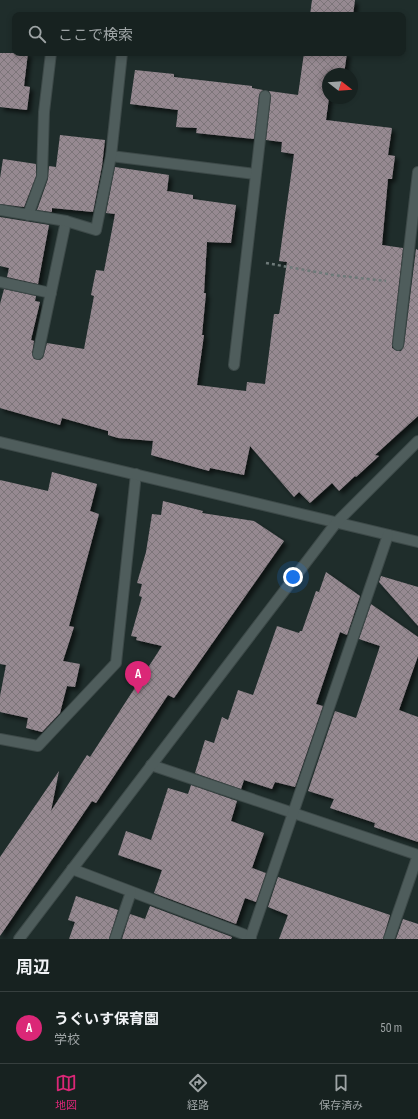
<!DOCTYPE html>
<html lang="ja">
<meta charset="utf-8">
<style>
:root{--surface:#172220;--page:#242f2d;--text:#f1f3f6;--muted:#9ea4a5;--line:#363f3e;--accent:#db2777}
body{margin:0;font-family:"Sofia Sans Condensed","Noto Sans JP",sans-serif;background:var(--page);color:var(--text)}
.compass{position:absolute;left:322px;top:68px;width:36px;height:36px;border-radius:50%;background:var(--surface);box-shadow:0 2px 6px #0003;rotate:107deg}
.you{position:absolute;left:293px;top:577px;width:14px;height:14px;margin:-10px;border:3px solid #fff;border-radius:50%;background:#1a73e8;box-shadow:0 0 0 6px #1a73e833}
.badge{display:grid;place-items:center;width:26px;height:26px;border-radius:50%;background:var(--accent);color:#fff;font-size:13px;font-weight:700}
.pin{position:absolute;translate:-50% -33px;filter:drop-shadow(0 1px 2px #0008)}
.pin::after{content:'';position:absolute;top:21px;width:14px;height:12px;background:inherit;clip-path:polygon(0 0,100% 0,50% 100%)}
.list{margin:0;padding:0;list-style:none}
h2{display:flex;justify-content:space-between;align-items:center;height:52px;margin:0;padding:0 16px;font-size:17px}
h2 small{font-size:13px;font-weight:400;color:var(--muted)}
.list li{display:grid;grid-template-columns:26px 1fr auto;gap:12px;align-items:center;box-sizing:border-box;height:72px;padding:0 16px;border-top:1px solid var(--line)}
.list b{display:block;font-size:15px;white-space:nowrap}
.list p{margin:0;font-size:13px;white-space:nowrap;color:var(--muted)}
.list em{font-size:13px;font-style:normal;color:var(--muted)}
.icon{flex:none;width:22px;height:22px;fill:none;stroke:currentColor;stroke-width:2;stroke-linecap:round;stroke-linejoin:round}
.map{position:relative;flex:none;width:418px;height:939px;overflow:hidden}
.search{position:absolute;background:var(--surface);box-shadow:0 2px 6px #0003;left:12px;right:12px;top:12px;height:44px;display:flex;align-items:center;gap:10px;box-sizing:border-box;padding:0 14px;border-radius:8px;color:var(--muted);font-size:15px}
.sheet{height:124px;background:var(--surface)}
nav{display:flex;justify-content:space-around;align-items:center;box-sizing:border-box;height:56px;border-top:1px solid var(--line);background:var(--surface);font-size:11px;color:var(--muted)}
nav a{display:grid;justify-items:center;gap:2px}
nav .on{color:var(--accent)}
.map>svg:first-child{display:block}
.building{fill:url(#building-cross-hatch);filter:url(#shadow)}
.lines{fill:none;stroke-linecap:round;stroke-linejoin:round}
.lane-casing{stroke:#3d4948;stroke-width:12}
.street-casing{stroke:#3d4948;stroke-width:12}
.path{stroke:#6e7a79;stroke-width:2.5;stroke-dasharray:3 3;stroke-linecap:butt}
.lane{stroke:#4f5d5c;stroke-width:10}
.street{stroke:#4f5d5c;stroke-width:10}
</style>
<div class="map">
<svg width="418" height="939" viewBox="0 0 418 939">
<defs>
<pattern id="building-cross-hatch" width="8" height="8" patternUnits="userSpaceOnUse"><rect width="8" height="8" fill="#968991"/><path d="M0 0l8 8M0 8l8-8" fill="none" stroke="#7c7479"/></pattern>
<filter id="shadow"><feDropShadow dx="3.5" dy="3.5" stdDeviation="2" flood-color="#0009"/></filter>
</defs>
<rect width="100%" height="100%" fill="#1f2d2b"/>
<g class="building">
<polygon points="312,0 355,0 353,15 310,15"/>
<polygon points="0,53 28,53 24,86 30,87 27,110 0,107"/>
<polygon points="304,53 347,53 344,74 328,74 329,98 326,120 392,128 388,155 395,156 392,179 388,179 382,245 403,248 392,344 392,348 397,351 401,351 404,346 416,249 418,250 418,416 375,455 379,456 356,477 355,476 339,491 332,483 310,503 299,492 294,497 250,446 244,475 210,468 209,471 151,455 153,441 118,438 108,435 108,431 62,418 60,425 0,408 0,304 4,289 36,296 35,301 40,302 31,340 34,341 32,353 34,359 40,360 43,358 47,343 84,349 94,296 91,295 96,270 104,271 115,214 106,213 115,167 169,175 167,191 193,195 193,199 236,205 231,243 207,242 204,293 206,293 202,335 204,335 197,385 246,391 247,382 265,384 274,314 279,314 280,309 287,262 279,261 294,154 281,152 282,142 266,140 271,97 269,91 298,95"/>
<polygon points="135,70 174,74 174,77 252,86 252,88 263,90 259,95 254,139 196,133 197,128 176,127 178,110 130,104"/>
<polygon points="60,135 105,140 102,166 93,212 52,208 52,212 37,210 48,179 49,166 56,167"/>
<polygon points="3,159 36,164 36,176 24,207 0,204 0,178"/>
<polygon points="0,217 49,225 38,284 7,277 9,268 0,266"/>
<polygon points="52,472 97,484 90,511 99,514 69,626 74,627 63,661 80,664 75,687 67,686 60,713 42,732 26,728 28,718 0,712 0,696 6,665 0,664 0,480 48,491"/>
<polygon points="163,501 203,511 202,513 254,521 284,541 174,698 168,695 96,803 92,801 0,936 0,857 59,771 51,811 87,755 90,757 162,646 136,640 137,637 131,636 142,597 139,596 142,584 137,583 146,552 152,514 161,515"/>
<polygon points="326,572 360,596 347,635 340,632 316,704 323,706 295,787 275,782 272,789 244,780 241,789 195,773 205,740 214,743 222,717 228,720 238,690 253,695 277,626 299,633 300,631 302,631 316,591 319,592"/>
<polygon points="381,576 418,587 418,626 379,582"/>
<polygon points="371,604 418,637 418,656 399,710 418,717 418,842 374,827 375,823 330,808 334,799 308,791 335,711 356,718 380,646 359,639"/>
<polygon points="191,785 237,801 231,821 264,833 252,868 266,873 256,902 245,898 236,924 154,893 162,870 118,855 126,831 151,840 168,788 188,794"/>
<polygon points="278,877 390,915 383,939 279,939 288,915 268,907"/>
<polygon points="76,896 118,910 109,939 69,939 75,922 68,920"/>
<polygon points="150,906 232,937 231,939 122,939 130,914 145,919"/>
<polygon points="403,919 418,924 418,939 396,939"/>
</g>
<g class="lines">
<g class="lane-casing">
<g id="lane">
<polyline points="28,215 42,177 44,112 51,53"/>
<polyline points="0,282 51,293"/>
<polyline points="38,354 66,221"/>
<polyline points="0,739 38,746 116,663 136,474"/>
<polyline points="72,869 251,937"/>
<polyline points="115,939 131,892"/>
</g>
</g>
<g class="street-casing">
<g id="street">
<polyline points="111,156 255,174"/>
<polyline points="0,210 66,221 96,230 111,156 122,53"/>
<polyline points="398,345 418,172"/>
<polyline points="234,365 265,96"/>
<polyline points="0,442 418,542"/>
<polyline points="151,765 418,855"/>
<polyline points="19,939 336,523 418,441"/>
<polyline points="250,939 388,535"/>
<polyline points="389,939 418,855"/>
</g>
</g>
<polyline class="path" points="266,263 333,275 386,281"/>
<use href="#lane" class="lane"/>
<use href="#street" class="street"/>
</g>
</svg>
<svg class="compass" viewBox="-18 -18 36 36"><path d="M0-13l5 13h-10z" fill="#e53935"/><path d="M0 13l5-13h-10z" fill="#9ea4a5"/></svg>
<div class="you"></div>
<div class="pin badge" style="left:138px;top:694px">A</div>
<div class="search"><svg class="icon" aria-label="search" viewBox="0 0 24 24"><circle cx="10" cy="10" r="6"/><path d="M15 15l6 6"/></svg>ここで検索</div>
</div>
<section class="sheet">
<h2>周辺<small></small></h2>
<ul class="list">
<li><span class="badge">A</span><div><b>うぐいす保育園</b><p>学校</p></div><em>50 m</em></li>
</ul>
</section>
<nav>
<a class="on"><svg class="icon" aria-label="map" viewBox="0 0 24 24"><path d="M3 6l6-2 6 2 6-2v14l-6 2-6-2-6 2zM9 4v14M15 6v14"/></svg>地図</a>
<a><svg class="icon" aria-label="directions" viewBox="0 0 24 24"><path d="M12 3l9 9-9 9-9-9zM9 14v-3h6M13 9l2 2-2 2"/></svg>経路</a>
<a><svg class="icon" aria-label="saved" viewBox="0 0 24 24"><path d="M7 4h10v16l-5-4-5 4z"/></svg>保存済み</a>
</nav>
